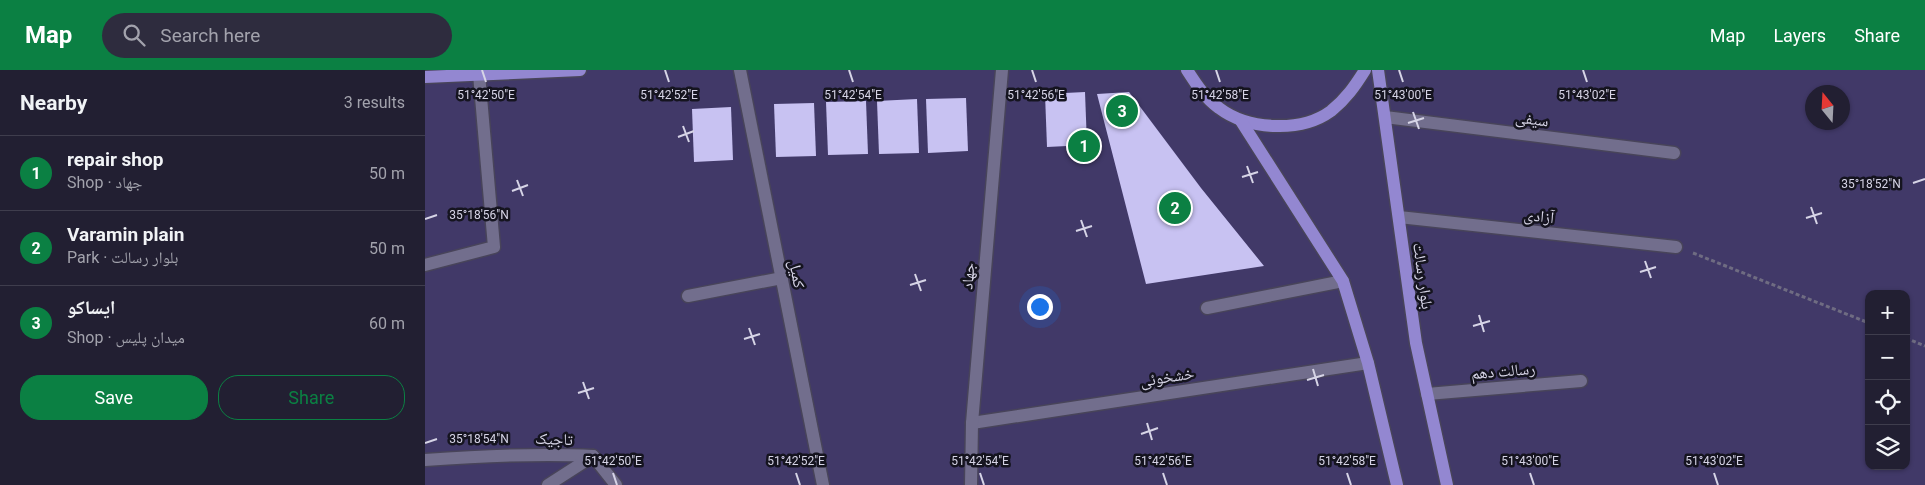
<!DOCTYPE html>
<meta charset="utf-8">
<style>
:root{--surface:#221f32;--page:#2e2c3e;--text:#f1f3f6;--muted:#a2a2ac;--line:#3f3d4d;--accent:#0b8043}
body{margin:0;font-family:Roboto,"Noto Naskh Arabic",sans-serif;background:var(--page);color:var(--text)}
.controls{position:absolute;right:15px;bottom:15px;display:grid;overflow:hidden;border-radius:10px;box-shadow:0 1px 4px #0004}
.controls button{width:45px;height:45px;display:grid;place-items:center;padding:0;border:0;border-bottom:1px solid var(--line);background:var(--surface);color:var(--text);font:25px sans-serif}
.compass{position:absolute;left:1380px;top:15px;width:45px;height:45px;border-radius:50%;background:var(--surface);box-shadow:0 1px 4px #0004;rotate:342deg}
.you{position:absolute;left:614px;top:236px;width:18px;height:18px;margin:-12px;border:4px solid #fff;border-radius:50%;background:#1a73e8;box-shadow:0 0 0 8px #1a73e833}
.badge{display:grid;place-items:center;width:32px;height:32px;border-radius:50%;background:var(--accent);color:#fff;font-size:16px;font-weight:700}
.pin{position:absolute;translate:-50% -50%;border:2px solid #fff;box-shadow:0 1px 5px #0006}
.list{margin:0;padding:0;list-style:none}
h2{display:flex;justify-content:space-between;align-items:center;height:65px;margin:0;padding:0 20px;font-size:21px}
h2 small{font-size:16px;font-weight:400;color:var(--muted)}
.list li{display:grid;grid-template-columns:32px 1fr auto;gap:15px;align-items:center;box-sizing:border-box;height:75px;padding:0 20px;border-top:1px solid var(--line)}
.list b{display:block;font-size:19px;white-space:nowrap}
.list p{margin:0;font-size:16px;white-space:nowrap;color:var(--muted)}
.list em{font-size:16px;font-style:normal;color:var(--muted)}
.actions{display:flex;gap:10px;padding:15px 20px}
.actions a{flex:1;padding:11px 0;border:1px solid var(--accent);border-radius:20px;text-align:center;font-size:18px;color:var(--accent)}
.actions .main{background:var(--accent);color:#fff}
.icon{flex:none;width:28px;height:28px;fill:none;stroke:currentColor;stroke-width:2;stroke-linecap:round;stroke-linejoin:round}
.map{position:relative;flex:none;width:1500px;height:415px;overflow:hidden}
header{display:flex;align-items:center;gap:30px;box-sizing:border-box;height:70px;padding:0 25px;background:var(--accent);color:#fff}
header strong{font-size:24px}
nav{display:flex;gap:28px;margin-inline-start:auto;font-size:18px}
.search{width:350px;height:45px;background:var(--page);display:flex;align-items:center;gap:12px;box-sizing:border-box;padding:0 18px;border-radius:28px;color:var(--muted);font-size:19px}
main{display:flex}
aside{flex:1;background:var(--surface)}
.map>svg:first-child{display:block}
.green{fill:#413968;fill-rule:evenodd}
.building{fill:#c8c2f2}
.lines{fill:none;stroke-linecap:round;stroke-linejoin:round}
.minor-casing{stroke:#48445a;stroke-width:15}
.major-casing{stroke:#48445a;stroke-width:15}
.path{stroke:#6f6c82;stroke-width:3;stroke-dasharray:4 2.5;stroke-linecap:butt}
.minor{stroke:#726e8d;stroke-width:12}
.major{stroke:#9387d1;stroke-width:12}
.ticks{fill:none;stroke:#d6d4e6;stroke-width:2}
.labels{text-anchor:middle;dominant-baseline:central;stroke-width:5;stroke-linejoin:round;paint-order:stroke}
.street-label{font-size:16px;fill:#d6d4e6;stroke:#15141f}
.ticks-label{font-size:12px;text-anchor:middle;fill:#d6d4e6;stroke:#15141f;stroke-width:5;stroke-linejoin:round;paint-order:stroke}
</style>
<header>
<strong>Map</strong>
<div class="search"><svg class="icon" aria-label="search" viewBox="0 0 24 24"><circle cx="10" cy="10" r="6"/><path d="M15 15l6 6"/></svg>Search here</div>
<nav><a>Map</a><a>Layers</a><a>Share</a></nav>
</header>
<main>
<aside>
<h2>Nearby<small>3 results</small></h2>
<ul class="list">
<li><span class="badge">1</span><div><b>repair shop</b><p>Shop · جهاد</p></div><em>50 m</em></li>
<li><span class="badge">2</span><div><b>Varamin plain</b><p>Park · بلوار رسالت</p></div><em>50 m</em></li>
<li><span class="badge">3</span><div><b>ایساکو</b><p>Shop · میدان پلیس</p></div><em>60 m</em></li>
</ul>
<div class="actions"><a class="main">Save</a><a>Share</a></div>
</aside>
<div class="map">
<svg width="1500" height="415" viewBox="0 0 1500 415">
<rect width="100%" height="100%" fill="#2d2943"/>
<path class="green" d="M0,0H1500V415H0ZM1388,22H1418V52H1388ZM1444,224H1481V396H1444Z"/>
<g class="building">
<polygon points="660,22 662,75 622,77 620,24"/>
<polygon points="704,22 776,118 839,196 721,214 672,24"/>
<polygon points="541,28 543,81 503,83 501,29"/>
<polygon points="492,29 494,83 454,84 452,31"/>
<polygon points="441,31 443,84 403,85 401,32"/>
<polygon points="389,33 391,86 351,87 349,34"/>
<polygon points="306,37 308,90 269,92 267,39"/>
</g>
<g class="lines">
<g class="minor-casing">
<g id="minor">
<polyline points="315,0 398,415"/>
<polyline points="960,47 1249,83"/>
<polyline points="974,147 1251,177"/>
<polyline points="0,195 69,177 54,4"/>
<polyline points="263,226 357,208"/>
<polyline points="782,238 918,211"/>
<polyline points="1002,324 1156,311"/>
<polyline points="547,353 943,293"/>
<polyline points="168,386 191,415"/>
<path d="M0,390C56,386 111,383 168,386"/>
<polyline points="123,415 168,386"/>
<polyline points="546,415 547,353 577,0"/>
</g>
</g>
<g class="major-casing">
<g id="major">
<path d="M762,0C771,14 780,28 794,38C823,60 876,63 906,41C921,29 930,16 940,0"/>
<polyline points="953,0 991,273 1022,415"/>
<polyline points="0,7 155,0"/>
<polyline points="816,51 918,211 943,293 972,415"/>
</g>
</g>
<g class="path">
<polyline points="1268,183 1444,253"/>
<polyline points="1481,268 1500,276"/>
</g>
<use href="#minor" class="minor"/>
<use href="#major" class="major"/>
</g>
<path class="ticks" d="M57,0L61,12M240,0L244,12M424,0L428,12M607,0L611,12M791,0L795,12M974,0L978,12M1158,0L1162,12M988,42L994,59M983,53L999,48M258,56L264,72M253,67L269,61M822,96L828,113M817,107L833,102M92,110L98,126M1488,113L1500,109M87,121L103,115M1386,137L1392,154M1381,148L1397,143M0,149L12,145M656,150L662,167M651,161L667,156M1220,191L1226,208M1215,202L1231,197M490,204L496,221M485,215L501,210M1054,245L1059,262M1048,256L1065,251M324,258L330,275M319,269L335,264M888,299L893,316M882,310L899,305M158,312L164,329M153,323L169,318M722,353L727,370M716,364L733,358M0,373L12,369M188,403L192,415M371,403L375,415M555,403L559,415M738,403L742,415M922,403L926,415M1105,403L1109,415M1289,403L1293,415"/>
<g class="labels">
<g class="street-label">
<text transform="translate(1107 49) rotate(7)">سیفی</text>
<text transform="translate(1114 146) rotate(6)">آزادی</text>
<text transform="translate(372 204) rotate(79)">کمیل</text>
<text transform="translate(543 206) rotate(-85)">جهاد</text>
<text transform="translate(998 206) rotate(82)">بلوار رسالت</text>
<text transform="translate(1078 301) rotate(-5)">رسالت دهم</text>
<text transform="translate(742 307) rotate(-9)">خشخوئی</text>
<text transform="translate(129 369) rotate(2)">تاجیک</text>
</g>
</g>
<g class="ticks-label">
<text x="61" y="29">51°42'50"E</text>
<text x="244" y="29">51°42'52"E</text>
<text x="428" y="29">51°42'54"E</text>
<text x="611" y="29">51°42'56"E</text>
<text x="795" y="29">51°42'58"E</text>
<text x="978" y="29">51°43'00"E</text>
<text x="1162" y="29">51°43'02"E</text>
<text x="1446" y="118">35°18'52"N</text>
<text x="54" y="149">35°18'56"N</text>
<text x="54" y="373">35°18'54"N</text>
<text x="188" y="395">51°42'50"E</text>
<text x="371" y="395">51°42'52"E</text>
<text x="555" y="395">51°42'54"E</text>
<text x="738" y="395">51°42'56"E</text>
<text x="922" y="395">51°42'58"E</text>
<text x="1105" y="395">51°43'00"E</text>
<text x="1289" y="395">51°43'02"E</text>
</g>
</svg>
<div class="controls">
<button>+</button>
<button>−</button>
<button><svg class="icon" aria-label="locate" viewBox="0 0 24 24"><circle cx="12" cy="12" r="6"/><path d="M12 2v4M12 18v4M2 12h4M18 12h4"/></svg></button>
<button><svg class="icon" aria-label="layers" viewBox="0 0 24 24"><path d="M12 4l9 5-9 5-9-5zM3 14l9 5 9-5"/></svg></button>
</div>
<svg class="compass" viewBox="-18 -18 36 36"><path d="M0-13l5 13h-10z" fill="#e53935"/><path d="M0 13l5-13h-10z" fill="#a2a2ac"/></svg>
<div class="you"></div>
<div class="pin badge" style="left:659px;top:76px">1</div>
<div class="pin badge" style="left:750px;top:138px">2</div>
<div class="pin badge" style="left:697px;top:41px">3</div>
</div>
</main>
